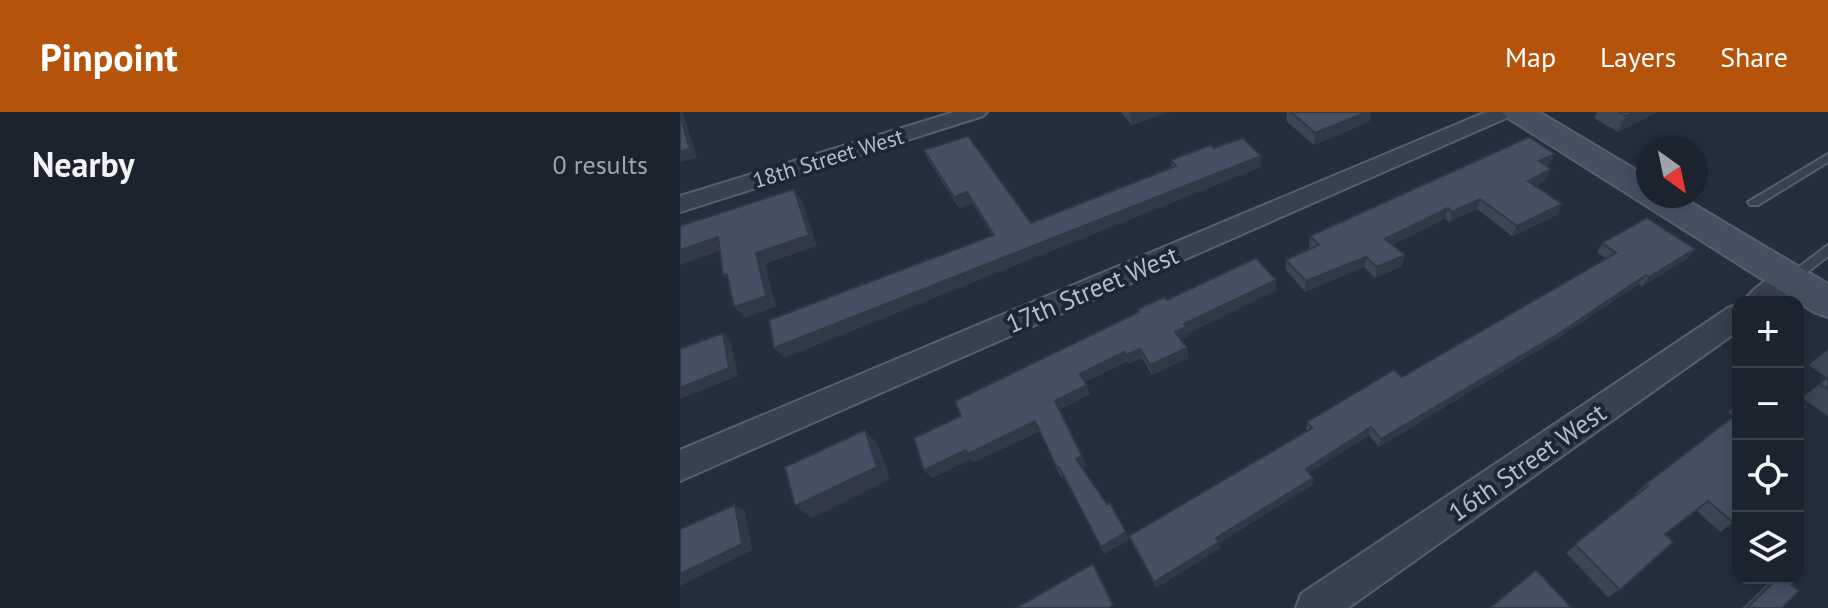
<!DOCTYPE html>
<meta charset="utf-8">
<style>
:root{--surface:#1b232e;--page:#242b36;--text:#f1f3f6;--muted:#a0a4aa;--line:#39404a;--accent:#b45309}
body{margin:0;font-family:"PT Sans",sans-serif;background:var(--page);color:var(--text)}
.controls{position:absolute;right:24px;bottom:24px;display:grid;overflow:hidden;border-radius:16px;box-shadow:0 4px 20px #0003}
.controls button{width:72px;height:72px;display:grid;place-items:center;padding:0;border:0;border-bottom:2px solid var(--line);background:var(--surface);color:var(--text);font:40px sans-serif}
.compass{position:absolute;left:956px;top:24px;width:72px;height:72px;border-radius:50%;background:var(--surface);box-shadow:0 4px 20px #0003;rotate:147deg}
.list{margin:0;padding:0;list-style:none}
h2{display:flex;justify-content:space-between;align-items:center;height:104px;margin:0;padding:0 32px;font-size:34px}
h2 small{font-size:26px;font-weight:400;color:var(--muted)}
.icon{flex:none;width:44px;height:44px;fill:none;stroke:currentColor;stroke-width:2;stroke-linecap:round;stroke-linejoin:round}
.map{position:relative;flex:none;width:1148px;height:496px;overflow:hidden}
header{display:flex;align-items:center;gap:48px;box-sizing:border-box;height:112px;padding:0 40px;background:var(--accent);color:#fff}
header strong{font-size:38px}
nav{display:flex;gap:44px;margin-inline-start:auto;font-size:28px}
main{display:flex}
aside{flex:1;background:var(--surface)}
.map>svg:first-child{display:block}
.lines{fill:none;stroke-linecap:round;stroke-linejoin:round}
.lane-casing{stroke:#565f6c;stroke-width:4}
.street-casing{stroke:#565f6c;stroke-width:4}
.secondary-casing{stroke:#565f6c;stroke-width:4}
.lane{fill:#38414e;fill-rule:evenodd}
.street{fill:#38414e;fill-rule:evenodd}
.secondary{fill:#465061;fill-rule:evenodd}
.wall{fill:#3b4654}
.shaded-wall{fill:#303945}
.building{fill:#455162;stroke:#303945;stroke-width:2}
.labels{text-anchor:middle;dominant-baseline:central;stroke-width:8;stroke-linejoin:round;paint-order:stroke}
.far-street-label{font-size:22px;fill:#b4bcc9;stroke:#1d2633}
.street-label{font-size:26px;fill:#b4bcc9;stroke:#1d2633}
</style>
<header>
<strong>Pinpoint</strong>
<nav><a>Map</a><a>Layers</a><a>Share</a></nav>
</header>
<main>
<aside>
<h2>Nearby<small>0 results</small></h2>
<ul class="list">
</ul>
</aside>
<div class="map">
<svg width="1148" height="496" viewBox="0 0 1148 496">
<rect width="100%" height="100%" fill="#242f3e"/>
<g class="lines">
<g class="lane-casing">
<g id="lane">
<polygon points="1148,42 1148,50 1078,93 1070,93 1068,90"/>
<polygon points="1148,133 1148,144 1115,170 1107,170 1105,167 1107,164"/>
</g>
</g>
<g class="street-casing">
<g id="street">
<polygon points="274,0 307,0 303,4 0,100 0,84"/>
<polygon points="806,0 835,0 831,4 0,369 0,338"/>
<path d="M1111,157L1121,160L1125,167C1111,191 1088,190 1064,190C1072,175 1095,162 1111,157Z"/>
<polygon points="1058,193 1058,219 668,496 616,496 621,482 1048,196"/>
</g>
</g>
<g class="secondary-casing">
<polygon id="secondary" points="823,0 859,0 968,65 968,84 1000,84 1148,172 1148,205 1134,200 828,6"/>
</g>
<use href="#lane" class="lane"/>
<use href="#street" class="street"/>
<use href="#secondary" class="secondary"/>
</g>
<g class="wall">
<polygon points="441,0 489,0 452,13"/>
<polygon points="607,0 691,0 689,10 634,33 606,9"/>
<polygon points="917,0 977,0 938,20 914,6"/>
<polygon points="534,36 581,44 581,55 104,246 313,124 292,91 279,96 249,49 244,38 351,111 492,55 491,48"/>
<polygon points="870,52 866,54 871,57 866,68 855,74 882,92 877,103 832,124 797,97 769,110 765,107 712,133 722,154 695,166 684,155 625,180 606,158 606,148 631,137 629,135 630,124"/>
<polygon points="922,131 1008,146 962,174 959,172 872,230 699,335 689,323 629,361 633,366 632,373 539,431 540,436 476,476 449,424 626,319 627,310 722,265 926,147 917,140"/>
<polygon points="596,168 596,178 507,222 508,225 500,228 507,236 508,246 472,263 462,246 449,252 447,249 405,270 410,282 379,298 406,353 401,355 449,427 424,442 384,364 381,365 377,356 360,319 294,350 291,347 252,366 244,358 458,200 458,197 487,188"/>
<polygon points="1148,237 1148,304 1122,286 1147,266 1129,253"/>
<polygon points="1058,291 1058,407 1040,420 1016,398 985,422 940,478 928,485 886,441 957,383 955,382 966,372 1053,304 1048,300"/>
<polygon points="1096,466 1103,466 1102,496 1062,496 1090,469"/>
</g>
<g class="shaded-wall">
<polygon points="0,0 3,0 17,46 0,50"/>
<polygon points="450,0 489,0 452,13"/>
<polygon points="687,0 691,0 689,10 634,33 635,21"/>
<polygon points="955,0 977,0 938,20 946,4"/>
<polygon points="875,42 870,52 854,60 859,49"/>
<polygon points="581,44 581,55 104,246 94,236"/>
<polygon points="871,57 866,68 843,79 848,69"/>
<polygon points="114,77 122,89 137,134 85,152 96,195 65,206 54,195 76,141"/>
<polygon points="287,80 292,91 279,96 274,85"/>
<polygon points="800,87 797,97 769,110 772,100"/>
<polygon points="882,92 877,103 832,124 837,114"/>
<polygon points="768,96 765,107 702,138 705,127"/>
<polygon points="38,125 48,136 0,153 0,138"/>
<polygon points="1015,137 1008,146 962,174 969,165"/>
<polygon points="725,143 722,154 695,166 697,155"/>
<polygon points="686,145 684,155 625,180 626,169"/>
<polygon points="966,163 959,172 872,230 699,335 701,327"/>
<polygon points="596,168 596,178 507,222 508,225 496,230 495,220 504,212"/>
<polygon points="43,221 51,229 58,264 0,287 0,276"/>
<polygon points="507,236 508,246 472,263 470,253"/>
<polygon points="460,237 462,246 449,252 446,243"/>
<polygon points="444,240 447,249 403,271 400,262"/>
<polygon points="407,273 410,282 379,298 375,289"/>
<polygon points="355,309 360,318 294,350 291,347 252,366 244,358 286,338"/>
<polygon points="691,315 689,323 625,364 626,357"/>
<polygon points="185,318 198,332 210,367 132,406 115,394"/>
<polygon points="402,344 406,353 400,355 396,347"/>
<polygon points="633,366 632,373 539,431 540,436 476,476 474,470 536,426"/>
<polygon points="55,393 65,399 72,438 0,474 0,462"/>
<polygon points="446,420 449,427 424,442 421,435"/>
</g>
<g class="building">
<polygon points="611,0 687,0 635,21"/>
<polygon points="938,0 955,0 946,4"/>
<polygon points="0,4 10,37 0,40"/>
<polygon points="288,24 351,111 496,54 491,48 531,33 534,36 563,26 581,44 94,236 89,208 314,123 287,80 274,85 244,38"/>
<polygon points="849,25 875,42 859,49 871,57 848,69 882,92 837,114 800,87 772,100 768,96 705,127 725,143 697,155 686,145 626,169 606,148 639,133 630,124"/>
<polygon points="114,77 129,123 76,141 86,184 54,195 47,162 43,163 38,125 0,138 0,114"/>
<polygon points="967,106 1015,137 969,165 966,163 878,222 701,327 691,315 626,357 633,366 536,426 539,430 474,470 449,424 632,316 627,310 714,258 722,265 936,141 922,131"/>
<polygon points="576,146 596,168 504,212 506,215 495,220 507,236 470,253 460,237 446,243 444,240 400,262 407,273 375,289 402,344 396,347 427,392 430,391 446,420 421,435 379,355 377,356 355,309 288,342 286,338 244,358 234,326 281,304 275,289 459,200 458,197 485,185 487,188"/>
<polygon points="43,221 49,256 0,276 0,237"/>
<polygon points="1148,265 1148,277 1140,272"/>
<polygon points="1118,290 1125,295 1118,302"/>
<polygon points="1058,301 1058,407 1054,411 1028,389 985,422 993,430 940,478 895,432 968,374 966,372"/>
<polygon points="185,318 197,355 115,394 105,355"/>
<polygon points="55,393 62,432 0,462 0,417"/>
<polygon points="413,452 433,493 429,496 336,496"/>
<polygon points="856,458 892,496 810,496"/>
<polygon points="1098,466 1103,466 1119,479 1102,496 1067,496"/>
</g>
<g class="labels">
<g class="far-street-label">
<text transform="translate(148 46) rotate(-17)">18th Street West</text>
</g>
<g class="street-label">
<text transform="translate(412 177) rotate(-23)">17th Street West</text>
<text transform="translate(847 350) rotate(-35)">16th Street West</text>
</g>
</g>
</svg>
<div class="controls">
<button>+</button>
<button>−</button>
<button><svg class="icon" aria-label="locate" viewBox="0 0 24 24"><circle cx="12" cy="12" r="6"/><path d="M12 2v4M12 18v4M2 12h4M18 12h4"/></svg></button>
<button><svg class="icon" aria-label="layers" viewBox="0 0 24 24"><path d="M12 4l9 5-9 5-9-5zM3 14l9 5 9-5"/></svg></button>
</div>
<svg class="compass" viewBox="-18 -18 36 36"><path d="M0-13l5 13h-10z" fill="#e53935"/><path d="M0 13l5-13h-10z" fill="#a0a4aa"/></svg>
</div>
</main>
